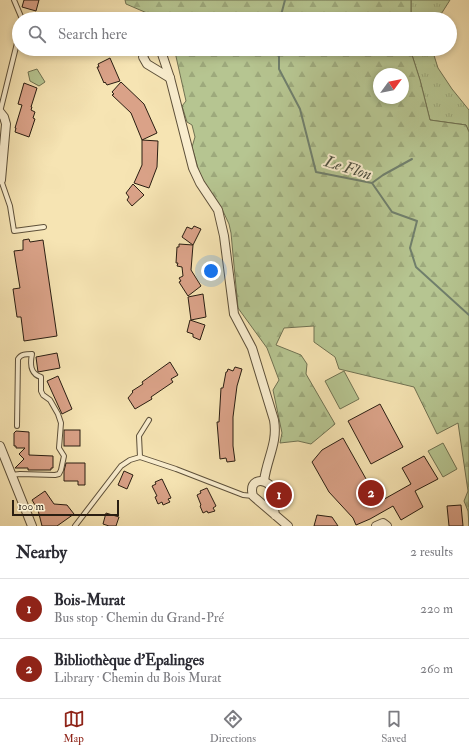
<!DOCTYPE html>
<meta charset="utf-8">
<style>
:root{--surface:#fff;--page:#f7f7f7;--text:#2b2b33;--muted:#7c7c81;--line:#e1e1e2;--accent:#8f2418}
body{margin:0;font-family:"IM FELL Double Pica",serif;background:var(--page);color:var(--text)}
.compass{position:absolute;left:373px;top:68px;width:36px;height:36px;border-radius:50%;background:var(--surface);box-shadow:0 2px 6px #0003;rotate:57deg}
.scale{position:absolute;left:12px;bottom:10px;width:107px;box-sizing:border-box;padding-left:4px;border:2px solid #2a1e12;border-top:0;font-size:11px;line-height:14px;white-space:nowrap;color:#2a1e12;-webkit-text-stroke:3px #f9edce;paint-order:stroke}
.you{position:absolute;left:211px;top:271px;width:14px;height:14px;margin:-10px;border:3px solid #fff;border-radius:50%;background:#1a73e8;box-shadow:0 0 0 6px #1a73e833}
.badge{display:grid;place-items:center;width:26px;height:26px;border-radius:50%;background:var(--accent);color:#fff;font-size:13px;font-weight:700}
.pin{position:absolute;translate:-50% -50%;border:2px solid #fff;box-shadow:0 1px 4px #0006}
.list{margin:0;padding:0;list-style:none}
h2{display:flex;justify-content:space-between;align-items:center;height:52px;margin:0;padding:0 16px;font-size:17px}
h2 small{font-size:13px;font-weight:400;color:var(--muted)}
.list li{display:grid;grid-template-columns:26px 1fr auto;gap:12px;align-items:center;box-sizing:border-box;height:60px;padding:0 16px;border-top:1px solid var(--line)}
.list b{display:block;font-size:15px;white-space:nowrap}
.list p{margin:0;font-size:13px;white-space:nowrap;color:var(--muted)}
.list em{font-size:13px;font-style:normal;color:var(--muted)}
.icon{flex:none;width:22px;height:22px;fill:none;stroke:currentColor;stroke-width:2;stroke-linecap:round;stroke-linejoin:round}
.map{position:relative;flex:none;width:469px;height:526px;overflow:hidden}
.search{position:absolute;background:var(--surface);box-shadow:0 2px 6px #0003;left:12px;right:12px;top:12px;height:44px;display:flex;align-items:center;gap:10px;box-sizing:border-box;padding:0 14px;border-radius:22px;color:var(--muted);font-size:15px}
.sheet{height:172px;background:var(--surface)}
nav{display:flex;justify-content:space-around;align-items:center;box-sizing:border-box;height:56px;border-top:1px solid var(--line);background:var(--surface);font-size:11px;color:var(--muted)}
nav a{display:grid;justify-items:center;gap:2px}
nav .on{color:var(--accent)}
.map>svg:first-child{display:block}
.grass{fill:url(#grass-tufts);stroke:#707252}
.forest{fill:url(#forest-firs);stroke:#707252;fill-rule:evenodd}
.park{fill:url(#park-crowns);stroke:#707252}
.pitch{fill:#b6c591;stroke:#707252}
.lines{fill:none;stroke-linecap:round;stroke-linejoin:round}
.stream{stroke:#707f6c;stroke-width:2}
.building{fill:#daa288;stroke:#2a1e12}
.service-casing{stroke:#5d503a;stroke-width:6}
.minor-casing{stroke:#5d503a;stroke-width:10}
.service{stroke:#f9edce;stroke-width:4}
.minor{stroke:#f9edce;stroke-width:8}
.labels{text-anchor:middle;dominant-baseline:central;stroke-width:4;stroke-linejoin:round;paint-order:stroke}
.water-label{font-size:16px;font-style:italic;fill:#4d4e3f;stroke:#f9edce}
</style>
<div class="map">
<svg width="469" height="526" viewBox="0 0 469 526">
<defs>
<pattern id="grass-tufts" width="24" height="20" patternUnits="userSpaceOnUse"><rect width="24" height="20" fill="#b6c591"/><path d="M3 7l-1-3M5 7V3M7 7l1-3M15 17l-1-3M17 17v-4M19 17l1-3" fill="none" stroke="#9da97c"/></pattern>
<pattern id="forest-firs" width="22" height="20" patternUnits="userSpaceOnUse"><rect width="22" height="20" fill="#b6c591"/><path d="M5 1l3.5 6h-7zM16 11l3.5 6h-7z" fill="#9da97c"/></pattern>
<pattern id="park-crowns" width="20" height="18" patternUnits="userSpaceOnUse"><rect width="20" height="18" fill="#b6c591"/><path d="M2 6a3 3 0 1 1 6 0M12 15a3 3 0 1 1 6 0" fill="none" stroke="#9da97c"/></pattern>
</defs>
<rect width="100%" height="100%" fill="#f6e4b3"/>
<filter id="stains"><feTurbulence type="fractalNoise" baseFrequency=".005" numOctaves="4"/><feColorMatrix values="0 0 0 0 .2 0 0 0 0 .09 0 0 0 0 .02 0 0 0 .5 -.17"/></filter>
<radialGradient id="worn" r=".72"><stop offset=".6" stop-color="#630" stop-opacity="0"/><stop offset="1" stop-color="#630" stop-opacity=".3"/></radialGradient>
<g class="grass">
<polygon points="411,0 450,0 438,19 411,19"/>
<polygon points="412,49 432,49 438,68 452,89 469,110 469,132 466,125 430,120 420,80 412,55"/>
</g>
<g class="forest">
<polygon points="125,0 411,0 411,19 161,19 126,4"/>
<path d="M172,49H412V55L420,80L430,120L466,125L469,132V526L468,511L464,501L468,491L458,423L437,434L414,387L339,369L335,357L314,342V326L284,328L276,345L301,355L307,364L306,374L335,424L311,444L298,441L280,443L282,433L273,390L279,380L267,348L238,308L231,233L229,224L222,209L202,179L199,172L192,147L195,137L192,125L187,122L182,106L186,101L175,52ZM379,74H403V98H379Z"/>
</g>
<polygon class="park" points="37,69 45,82 39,86 30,81 28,72"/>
<g class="pitch">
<polygon points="344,371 359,399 340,409 325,381"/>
<polygon points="443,443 457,469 443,477 428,451"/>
</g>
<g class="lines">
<g class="stream">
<polyline points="280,19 285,0"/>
<polyline points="279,49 279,69 300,109 316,172 372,183 392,212 417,221 410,248 416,267 469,315"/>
<polyline points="372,183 383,175 412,159"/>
</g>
</g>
<g class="building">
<polygon points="24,0 39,0 36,11 22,7"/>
<rect x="96" y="49" width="14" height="6"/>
<polygon points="110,58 120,81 107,85 105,82 104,83 97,67 99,67 98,64"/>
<polygon points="121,82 144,104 157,133 142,140 131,113 112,95 114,94 112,92"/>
<polygon points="24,83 37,88 31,107 32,107 31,110 35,112 33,118 35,119 29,137 15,132 16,128 15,128 22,105 18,104"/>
<polygon points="142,140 158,141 157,167 149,188 134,183 142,165"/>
<polygon points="133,184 144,195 132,206 127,200 129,197 126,193"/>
<polygon points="194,226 201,229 193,245 182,237 187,227 192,229"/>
<polygon points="29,239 30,242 43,240 57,336 24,341 21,317 17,317 13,289 20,288 14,251 23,250 23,240"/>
<polygon points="179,244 193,245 191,270 201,286 188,296 179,282 181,281 179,278 183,276 182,267 177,266 178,263 176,263 177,247 179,247"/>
<polygon points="203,294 206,317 191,320 188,297"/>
<polygon points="190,320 205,325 200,340 193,337 193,334 187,332"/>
<polygon points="57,353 60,368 38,372 36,357"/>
<polygon points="170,362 178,375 171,379 173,382 151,397 152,399 135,409 128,398 133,392 132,391 143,384 142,382"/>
<polygon points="235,367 242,369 237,386 233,417 233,446 235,461 227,462 226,458 220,459 217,422 219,422 221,388 223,388 226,372 227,372 228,369 233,371"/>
<polygon points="58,376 72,409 62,414 47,381"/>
<polygon points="380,404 403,447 371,464 348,421"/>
<rect x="64" y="430" width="16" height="16"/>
<polygon points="16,431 29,432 29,455 53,456 53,468 51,468 51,470 28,470 28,468 15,468 24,459 19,454 25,448 16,448 16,446 14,446 14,433"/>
<polygon points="343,438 379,502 411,484 402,468 424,456 438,479 415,491 423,507 401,520 393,506 370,519 356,525 353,518 329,492 312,462 322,450"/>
<polygon points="66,463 85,463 85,485 78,485 78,481 64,481 64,471"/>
<polygon points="124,471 133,475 127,489 118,485"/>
<polygon points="162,479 171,498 168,499 170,502 163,505 162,502 158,504 155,497 157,496 152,486 156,484 155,482"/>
<polygon points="207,488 216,506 213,508 215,511 208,513 207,511 203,513 200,506 201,505 197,495 201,493 200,491"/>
<polygon points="45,491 54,504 67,505 74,514 57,526 42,526 38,510 32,500"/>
<polygon points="461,505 463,526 449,526 447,506"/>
<polygon points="106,513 119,517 116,526 109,526 103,524"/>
<polygon points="317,515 332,517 338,526 314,526"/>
</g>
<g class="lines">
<g class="service-casing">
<g id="service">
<polyline points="14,0 22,19"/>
<polyline points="0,112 19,35"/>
<polyline points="1,180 10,206 14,231 44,227"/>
<polyline points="140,457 139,436 149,420"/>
<path d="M11,475L20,474L55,475L59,474L61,470L64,456L59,448L61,423L58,414L50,400L43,395L41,391V377C30,374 30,364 32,354C26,354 21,354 18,359L17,426"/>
<polyline points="75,526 121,466 130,460 140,457 176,469 243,495 253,496"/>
</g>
</g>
<g class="minor-casing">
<g id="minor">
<polyline points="148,49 146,50 143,57 147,64 170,78"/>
<path d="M159,49L162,54L170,78L193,168L200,183L218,210L224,236L234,314L252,348L274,420C278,443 267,458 264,481"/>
<polyline points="0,112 4,117 6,124 1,180"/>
<polyline points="0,446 32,526"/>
<path d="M275,515L270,485C259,477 249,482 253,496L288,526"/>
<polyline points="376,526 383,523 387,526"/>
</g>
</g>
<use href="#service" class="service"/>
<use href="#minor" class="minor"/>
</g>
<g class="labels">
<g class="water-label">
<text transform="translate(348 168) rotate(17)">Le Flon</text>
</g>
</g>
<rect width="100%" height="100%" filter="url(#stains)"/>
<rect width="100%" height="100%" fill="url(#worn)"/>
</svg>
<svg class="compass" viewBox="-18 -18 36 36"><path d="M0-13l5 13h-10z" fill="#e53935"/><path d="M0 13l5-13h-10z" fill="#7c7c81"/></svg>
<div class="scale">100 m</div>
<div class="you"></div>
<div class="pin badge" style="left:279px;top:495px">1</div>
<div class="pin badge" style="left:371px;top:493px">2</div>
<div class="search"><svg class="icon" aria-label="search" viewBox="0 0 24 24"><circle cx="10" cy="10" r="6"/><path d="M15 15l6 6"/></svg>Search here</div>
</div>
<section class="sheet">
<h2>Nearby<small>2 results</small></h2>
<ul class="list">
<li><span class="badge">1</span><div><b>Bois-Murat</b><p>Bus stop · Chemin du Grand-Pré</p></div><em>220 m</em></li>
<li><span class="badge">2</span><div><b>Bibliothèque d'Epalinges</b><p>Library · Chemin du Bois Murat</p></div><em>260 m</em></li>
</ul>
</section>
<nav>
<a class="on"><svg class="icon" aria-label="map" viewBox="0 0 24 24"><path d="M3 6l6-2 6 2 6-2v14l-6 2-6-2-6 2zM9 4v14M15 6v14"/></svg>Map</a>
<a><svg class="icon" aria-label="directions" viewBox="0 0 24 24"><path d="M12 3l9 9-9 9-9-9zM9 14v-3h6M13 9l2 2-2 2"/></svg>Directions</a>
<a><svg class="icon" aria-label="saved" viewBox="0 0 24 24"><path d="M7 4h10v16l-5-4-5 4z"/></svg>Saved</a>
</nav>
